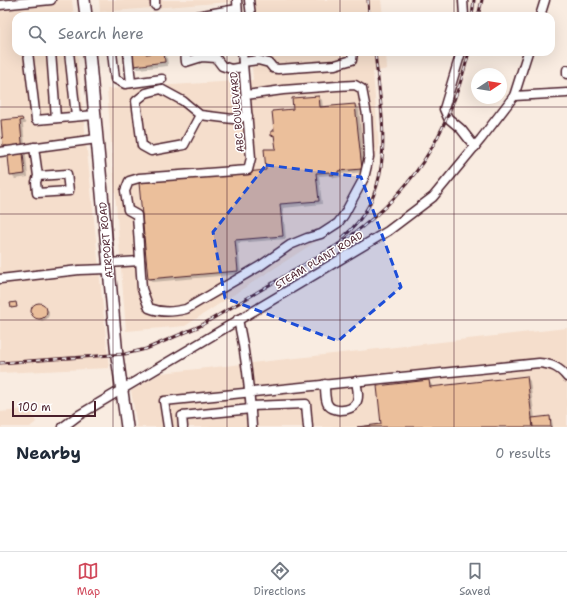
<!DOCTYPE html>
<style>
:root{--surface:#fff;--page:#f2f2f3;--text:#1f2937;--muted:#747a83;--line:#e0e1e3;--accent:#d1495b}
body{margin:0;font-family:"Shantell Sans",sans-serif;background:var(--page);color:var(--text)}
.compass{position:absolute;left:471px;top:68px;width:36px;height:36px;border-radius:50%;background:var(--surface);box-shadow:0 4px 16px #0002;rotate:78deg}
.scale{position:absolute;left:12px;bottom:10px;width:84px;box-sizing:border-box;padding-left:4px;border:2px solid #4a1f2b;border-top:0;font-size:11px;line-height:14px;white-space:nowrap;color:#4a1f2b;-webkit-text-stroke:3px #fff;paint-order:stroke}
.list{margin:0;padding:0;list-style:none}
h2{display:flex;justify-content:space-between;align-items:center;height:52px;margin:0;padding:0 16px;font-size:17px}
h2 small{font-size:13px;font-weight:400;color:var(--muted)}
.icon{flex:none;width:22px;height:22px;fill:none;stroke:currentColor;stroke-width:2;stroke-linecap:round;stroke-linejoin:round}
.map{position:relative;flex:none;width:567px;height:427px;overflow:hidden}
.search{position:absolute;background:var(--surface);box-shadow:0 4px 16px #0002;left:12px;right:12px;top:12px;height:44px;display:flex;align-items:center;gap:10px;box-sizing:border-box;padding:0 14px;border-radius:12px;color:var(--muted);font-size:15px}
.sheet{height:124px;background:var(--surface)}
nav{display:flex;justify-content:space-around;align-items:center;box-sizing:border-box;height:56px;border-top:1px solid var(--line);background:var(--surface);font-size:11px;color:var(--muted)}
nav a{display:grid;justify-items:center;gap:2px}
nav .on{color:var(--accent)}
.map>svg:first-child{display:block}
.built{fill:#f5decc}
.shadow{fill:#0003}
.building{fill:#ebbf9b;stroke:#4a1f2b}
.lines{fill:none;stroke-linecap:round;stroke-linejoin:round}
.minor-casing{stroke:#4a1f2b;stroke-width:11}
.highway-casing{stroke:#4a1f2b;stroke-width:14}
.minor{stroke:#fff;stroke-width:8}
.highway{stroke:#fff;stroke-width:11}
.rail-casing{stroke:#4a1f2b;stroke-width:3}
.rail{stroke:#fff;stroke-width:1.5;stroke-dasharray:4.5;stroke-linecap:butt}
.marked{fill:#1d4ed8;fill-opacity:0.2;stroke:#1d4ed8;stroke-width:3;stroke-dasharray:8 5;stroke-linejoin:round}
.grid{fill:none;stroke:#4a1f2b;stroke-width:1;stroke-opacity:0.55}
.labels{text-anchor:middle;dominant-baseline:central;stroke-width:3;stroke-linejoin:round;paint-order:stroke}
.street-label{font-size:10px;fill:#4a1f2b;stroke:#fff}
</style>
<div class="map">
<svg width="567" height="427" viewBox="0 0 567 427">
<rect width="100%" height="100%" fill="#f9ece1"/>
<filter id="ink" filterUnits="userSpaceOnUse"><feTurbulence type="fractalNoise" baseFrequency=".025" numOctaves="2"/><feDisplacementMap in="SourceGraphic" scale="8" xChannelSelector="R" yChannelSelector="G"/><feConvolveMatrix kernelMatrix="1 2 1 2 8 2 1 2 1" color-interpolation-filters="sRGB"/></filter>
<g filter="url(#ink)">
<g class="built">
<polygon points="0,0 72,0 74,16 16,16 16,52 77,52 109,368 0,373"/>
<polygon points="99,0 230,0 230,2 100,12"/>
<polygon points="246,0 381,0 383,16 248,16"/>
<polygon points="251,52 386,52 387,69 373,72 379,149 340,226 185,326 126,331 107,89 253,80"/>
<polygon points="567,328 567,427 137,427 131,391 161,373"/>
<polygon points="29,409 36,422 30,427 0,427 0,412"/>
</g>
<g class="shadow">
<polygon points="133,52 149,52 149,55 163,53 167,57 168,66 138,69 135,66"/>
<polygon points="319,97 322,100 323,108 355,105 359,108 365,172 341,174 341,177 334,178 331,175 319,176 322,204 283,208 286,239 238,243 241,274 153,282 149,279 140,184 267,171 277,150 276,139 272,135 294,110"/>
<polygon points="22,119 25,122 26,124 23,124 28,177 15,179 11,175 7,149 4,146 2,121"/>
<polygon points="40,304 49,311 49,315 47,319 42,321 34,317 32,309 34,305"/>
<polygon points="527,377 530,381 535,419 550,417 552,420 553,427 365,427 382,425 429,381 432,385 433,388"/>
</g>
<g class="building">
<polygon points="132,52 146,52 146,54 164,52 165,62 134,66"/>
<polygon points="319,96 320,107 355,104 362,169 338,171 338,174 330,175 330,172 316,173 319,201 280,204 283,236 235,240 238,271 148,279 139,183 266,170 264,149 276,149 274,135 271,136 271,131 274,131 272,111 293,109 292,98"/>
<polygon points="22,118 23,120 20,121 25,174 10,176 7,146 3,146 1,120"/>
<polygon points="16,302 17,307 11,308 10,303"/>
<circle cx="39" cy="311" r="8"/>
<polygon points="527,376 533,427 357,427 381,424 377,386 429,380 430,387"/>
<polygon points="550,416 551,427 533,427 532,418"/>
</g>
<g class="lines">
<g class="minor-casing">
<g id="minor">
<polyline points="155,0 155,5"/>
<polyline points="237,0 238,16"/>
<polyline points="249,0 251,16"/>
<polyline points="463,0 464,16"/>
<polyline points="0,5 51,0"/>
<polyline points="197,16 237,9"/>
<polyline points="540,16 545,0"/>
<polyline points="28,52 36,120 95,115"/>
<polyline points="51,52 56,118"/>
<polyline points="69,52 76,116"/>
<polyline points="112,52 115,79 125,84 162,79"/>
<polyline points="128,52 131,83"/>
<polyline points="185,52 186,62 202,57 216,58 222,66 231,69 243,67"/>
<path d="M242,52L251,158L248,170L139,178L129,181L125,191L128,210L137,215L142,289L149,308C162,313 173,312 186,309L260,266L290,245L307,238L321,234L338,223L344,215L364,178L369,157L367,115L362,89L355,85L337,86L283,90L246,95"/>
<polyline points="461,52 444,109 448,118 461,129 475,147"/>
<polyline points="243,62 258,60 269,63 273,68 278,69 335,65 352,60 353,52"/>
<polyline points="567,70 567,74"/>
<polyline points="514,96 567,93"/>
<polyline points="200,115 184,145 151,151 142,146 136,101 146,93 161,89 183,101 200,115 233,119 248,116"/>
<polyline points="34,147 38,176 67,174 69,191 37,193 36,182 38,176"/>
<polyline points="0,152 97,139"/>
<polyline points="108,263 140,261"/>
<polyline points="0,279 79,270 108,269"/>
<path d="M238,319C246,355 250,391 252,427"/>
<path d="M325,384C325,390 325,398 327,403C331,413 351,412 356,403C360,397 357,388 356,381"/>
<polyline points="251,406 306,404 308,427"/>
<polyline points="63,427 79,415 388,231 433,197 481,139 514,96 528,52"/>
<path d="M168,427L164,401L539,363C551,364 559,367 567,377"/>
<polyline points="183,427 182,416 251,409"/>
</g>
</g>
<g class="highway-casing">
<g id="highway">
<polyline points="84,0 86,16"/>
<polyline points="89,52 117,356 127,427"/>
</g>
</g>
<use href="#minor" class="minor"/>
<use href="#highway" class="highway"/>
<g class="rail-casing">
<g id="rail">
<polyline points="368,0 369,16"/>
<polyline points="472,16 474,0"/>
<polyline points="478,16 482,0"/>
<path d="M343,237C400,190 381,115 375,52"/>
<path d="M0,363L125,354L146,349L200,326L337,245C411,197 448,136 469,52"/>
</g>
</g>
<use href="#rail" class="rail"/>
</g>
</g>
<path class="marked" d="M266,165L361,177L401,287L338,341L225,298L213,232Z"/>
<path class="grid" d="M113,0V16M227,0V16M340,0V16M454,0V16M113,52V427M227,52V427M340,52V427M454,52V427M0,107H567M0,214H567M0,320H567"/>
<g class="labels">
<g class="street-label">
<text transform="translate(237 112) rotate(-95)">ABC BOULEVARD</text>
<text transform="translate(106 240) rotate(-95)">AIRPORT ROAD</text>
<text transform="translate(319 260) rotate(-31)">STEAM PLANT ROAD</text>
</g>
</g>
</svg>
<svg class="compass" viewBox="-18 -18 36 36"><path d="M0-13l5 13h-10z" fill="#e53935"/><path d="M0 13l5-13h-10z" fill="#747a83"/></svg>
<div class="scale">100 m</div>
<div class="search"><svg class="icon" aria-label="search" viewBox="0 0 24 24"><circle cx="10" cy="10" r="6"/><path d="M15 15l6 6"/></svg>Search here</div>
</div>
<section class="sheet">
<h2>Nearby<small>0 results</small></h2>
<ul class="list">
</ul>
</section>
<nav>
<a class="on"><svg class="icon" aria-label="map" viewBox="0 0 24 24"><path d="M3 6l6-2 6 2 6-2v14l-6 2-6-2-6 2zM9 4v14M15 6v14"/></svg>Map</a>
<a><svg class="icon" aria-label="directions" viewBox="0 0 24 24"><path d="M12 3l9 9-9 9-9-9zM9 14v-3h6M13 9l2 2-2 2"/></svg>Directions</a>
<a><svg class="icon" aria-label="saved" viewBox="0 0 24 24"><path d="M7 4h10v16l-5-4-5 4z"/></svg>Saved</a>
</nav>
